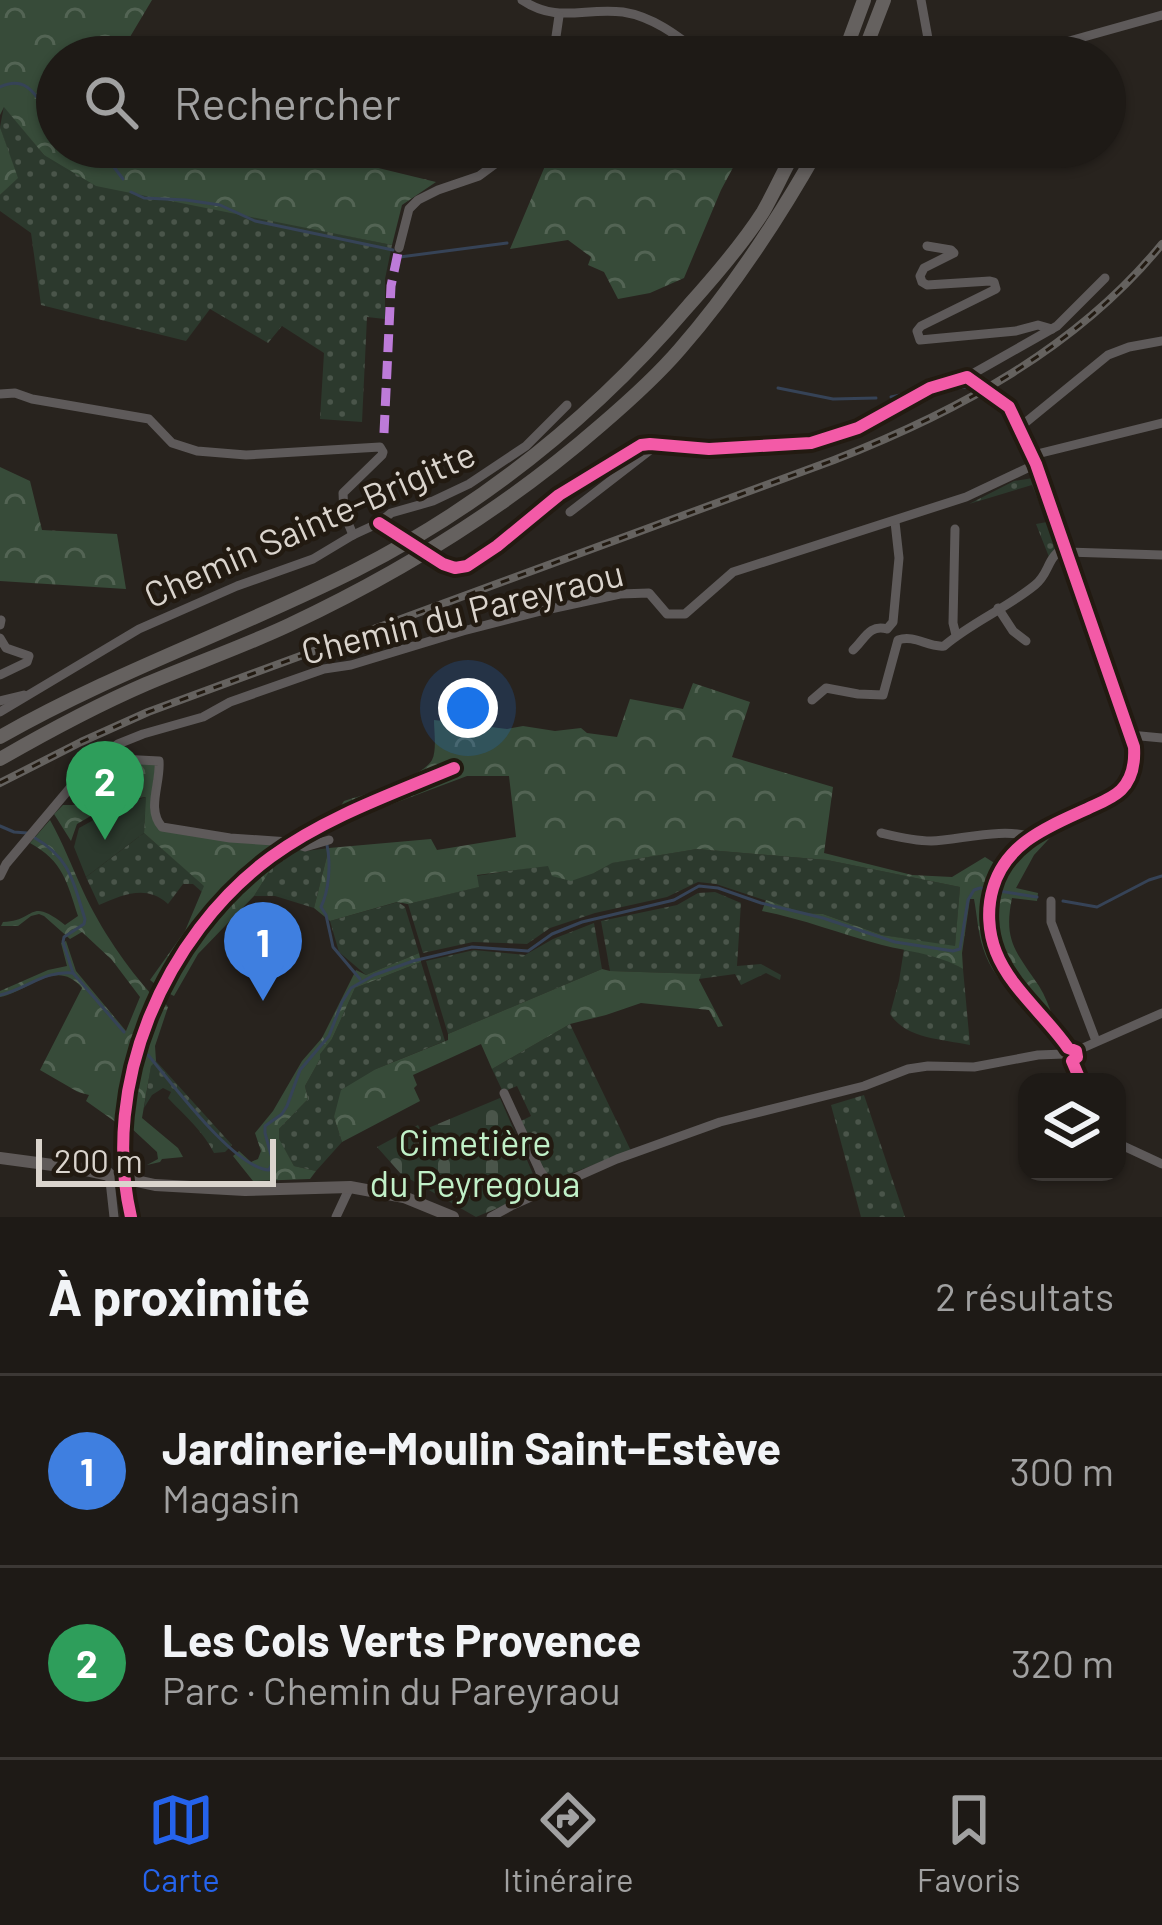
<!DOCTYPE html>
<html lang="fr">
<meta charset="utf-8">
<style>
:root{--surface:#1e1a16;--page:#2b2723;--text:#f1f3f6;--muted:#a1a1a1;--line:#3c3835;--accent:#2563eb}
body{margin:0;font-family:Barlow,sans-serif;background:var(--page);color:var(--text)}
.controls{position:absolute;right:36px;bottom:36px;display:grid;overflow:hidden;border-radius:24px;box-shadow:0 3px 9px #0004}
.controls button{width:108px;height:108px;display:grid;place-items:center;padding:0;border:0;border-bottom:3px solid var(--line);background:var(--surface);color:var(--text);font:60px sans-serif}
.scale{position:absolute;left:36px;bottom:30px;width:240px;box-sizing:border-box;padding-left:12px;border:6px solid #dad4cd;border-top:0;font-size:33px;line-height:42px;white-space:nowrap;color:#dad4cd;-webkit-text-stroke:9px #221a11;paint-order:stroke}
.you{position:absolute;left:468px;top:708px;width:42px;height:42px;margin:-30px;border:9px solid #fff;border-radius:50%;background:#1a73e8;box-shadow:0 0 0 18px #1a73e833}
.badge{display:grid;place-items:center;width:78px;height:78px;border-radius:50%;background:var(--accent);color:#fff;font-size:39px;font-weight:700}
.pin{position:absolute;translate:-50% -99px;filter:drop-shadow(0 3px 6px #0008)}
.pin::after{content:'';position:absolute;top:63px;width:42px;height:36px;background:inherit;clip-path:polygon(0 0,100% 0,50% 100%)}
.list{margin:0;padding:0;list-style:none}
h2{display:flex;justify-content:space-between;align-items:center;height:156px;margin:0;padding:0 48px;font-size:51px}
h2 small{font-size:39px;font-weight:400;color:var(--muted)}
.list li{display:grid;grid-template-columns:78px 1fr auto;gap:36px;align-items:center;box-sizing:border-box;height:192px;padding:0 48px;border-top:3px solid var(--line)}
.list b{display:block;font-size:45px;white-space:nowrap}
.list p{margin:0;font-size:39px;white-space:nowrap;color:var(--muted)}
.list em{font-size:39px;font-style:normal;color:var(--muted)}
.icon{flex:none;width:66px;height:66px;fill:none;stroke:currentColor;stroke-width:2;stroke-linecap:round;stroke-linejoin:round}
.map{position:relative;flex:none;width:1162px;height:1217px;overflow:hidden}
.search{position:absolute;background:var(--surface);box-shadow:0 3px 9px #0004;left:36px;right:36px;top:36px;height:132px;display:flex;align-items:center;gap:30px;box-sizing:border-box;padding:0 42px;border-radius:66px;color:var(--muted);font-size:45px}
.sheet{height:540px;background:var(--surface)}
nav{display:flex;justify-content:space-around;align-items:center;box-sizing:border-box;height:168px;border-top:3px solid var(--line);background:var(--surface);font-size:33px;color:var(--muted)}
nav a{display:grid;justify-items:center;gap:6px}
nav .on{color:var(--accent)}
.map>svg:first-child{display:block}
.grass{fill:url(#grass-dots)}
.forest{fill:url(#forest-crowns)}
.cemetery{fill:url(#cemetery-stones)}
.green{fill:#2c392d}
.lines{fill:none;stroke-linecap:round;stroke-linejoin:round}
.stream{stroke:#364357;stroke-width:3}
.minor{stroke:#5e5a5a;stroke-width:9}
.major{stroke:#5f5a59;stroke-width:12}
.highway{stroke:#65615f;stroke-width:14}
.rail-casing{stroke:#65625f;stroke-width:8}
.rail{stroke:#221a11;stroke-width:3;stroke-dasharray:9;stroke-linecap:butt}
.quiet{stroke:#bd7bd9;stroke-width:9;stroke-dasharray:18 9;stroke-linecap:butt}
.cycleway-casing{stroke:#221a11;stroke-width:20}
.cycleway{stroke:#f35aa7;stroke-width:12}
.labels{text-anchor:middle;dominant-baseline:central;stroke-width:9;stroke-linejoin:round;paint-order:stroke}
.street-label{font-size:36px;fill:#dad4cd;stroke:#221a11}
.park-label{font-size:36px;fill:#c0f0c7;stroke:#221a11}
</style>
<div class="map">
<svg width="1162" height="1217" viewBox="0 0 1162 1217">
<defs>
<pattern id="grass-dots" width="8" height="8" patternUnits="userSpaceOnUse" patternTransform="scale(3)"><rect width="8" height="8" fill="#2c392d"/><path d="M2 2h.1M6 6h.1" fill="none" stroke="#4a554a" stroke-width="1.8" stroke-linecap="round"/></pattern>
<pattern id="forest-crowns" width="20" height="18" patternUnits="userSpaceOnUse" patternTransform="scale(3)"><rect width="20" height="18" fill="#374b39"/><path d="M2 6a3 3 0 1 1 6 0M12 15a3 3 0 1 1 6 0" fill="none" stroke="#536454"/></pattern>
<pattern id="cemetery-stones" width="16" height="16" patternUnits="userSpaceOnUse" patternTransform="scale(3)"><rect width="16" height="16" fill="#2c392d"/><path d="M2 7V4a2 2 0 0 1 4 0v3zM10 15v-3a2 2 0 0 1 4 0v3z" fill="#4a554a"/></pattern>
</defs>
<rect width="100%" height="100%" fill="#28231e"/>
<g class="grass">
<polygon points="4,106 44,155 218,209 392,245 385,279 385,319 367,317 362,422 320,419 324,353 282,326 268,343 210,309 186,341 41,305 31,233 0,211 0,195 17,178 0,127"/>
<polygon points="1033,478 1038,481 1058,536 1058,544 1049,557 1036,524 1047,522 1032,485 969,504 1014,481"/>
<path d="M144,833L205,886L202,892L193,884H183L168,904C146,884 123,895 99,905L86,877Z"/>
<polygon points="295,847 306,851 329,848 314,908 275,896 254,896 279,856"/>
<polygon points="697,849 827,860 960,887 955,947 882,935 823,914 803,913 716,884 698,882 667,897 595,913 550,928 527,944 473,942 423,953 408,904 478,887 476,876 548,865 594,873 611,863"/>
<polygon points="715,892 741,903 737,966 761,964 781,975 780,980 766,973 741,985 735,974 699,979 700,974 610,971 601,921 677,905 698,893"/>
<polygon points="398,902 405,907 419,953 366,975 339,952 330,921"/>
<polygon points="594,923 602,969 448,1034 426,961 474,950 525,955 553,939"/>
<path d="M904,949L945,958L963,969L970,1045C942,1039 906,1039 890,1014L899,981Z"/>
<polygon points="421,962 445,1041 376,1069 334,1117 342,1142 316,1171 294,1166 278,1139 279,1129 308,1099 305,1086 320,1059 319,1054 332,1039 355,988"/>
<polygon points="570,1024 631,1151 556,1179 545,1173 521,1121 531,1116 517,1086 503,1092 492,1069"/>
<path d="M156,1061L232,1145L225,1152L214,1153C203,1131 185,1116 168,1098L171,1092L163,1088L152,1095L144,1108L151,1065Z"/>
<polygon points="864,1095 905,1217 861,1217 831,1105"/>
</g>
<g class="forest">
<polygon points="0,0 152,0 118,57 57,57 57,147 292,147 436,182 402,205 392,245 96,186 44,155 4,107 0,115"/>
<polygon points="0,127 18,178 0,195"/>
<polygon points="553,147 635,147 656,156 660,147 744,147 721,190 684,278 650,293 618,299 604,272 588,265 591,257 568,240 510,249"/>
<polygon points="0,467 30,481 42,530 117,534 126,589 0,581"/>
<path d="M693,683L750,702L732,757L833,787L824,853L912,875L952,877L985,857L999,866L990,885V944L1045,1025C1022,1003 993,981 983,948C978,933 977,915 974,899H970L962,953L963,969C938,954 910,952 882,945C841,934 803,919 762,911L766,900L803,913L823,914L882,935L955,946L960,887L827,860L697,849L612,863L594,873L571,881L552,876L548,866L477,875L479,887L408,904L397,902L330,921L314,908L329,848L431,839L437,850L516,837L509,776H467L339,824V820L456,774L450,763L335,815L344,801C364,795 423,777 432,760C437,750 434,731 434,720L507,729L523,726L555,731L581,728L587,733L617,737L630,699L683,709Z"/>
<path d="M131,762H156C154,783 146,812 160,828L276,845L275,849C225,890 189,928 159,987L150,980L185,931L204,886L144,833L145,797L113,803L77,824L71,841L54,814L63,805C92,806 88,799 104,780C111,772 122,767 131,762Z"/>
<path d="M50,820C63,843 72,867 83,891C100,928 127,968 154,997C138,1038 132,1082 117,1123L86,1101L89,1095L78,1092L40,1070L82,988C57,957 29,991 0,997V991L48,970L67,966L61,943L66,941L76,971L126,1031L140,997L112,960L82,932L70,939L44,916L39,914L31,916L18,926H1L3,922C37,921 28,896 65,925L78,916C67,882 63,861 30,843Z"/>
<path d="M1059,828L1034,855L1016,888L1038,893L1037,901L1012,898C1003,941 1016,952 1039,986C1046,997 1050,1010 1055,1022C1040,1005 1023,988 1010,970C982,928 992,870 1033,840C1040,835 1051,832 1059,828Z"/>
<path d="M279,856L254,896L198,954L174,996L164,991C191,936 230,892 279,856Z"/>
<polygon points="419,953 421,962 355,988 332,1039 320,1054 320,1059 305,1086 308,1099 279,1129 279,1139 294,1166 316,1171 310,1179 253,1181 233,1156 239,1151 251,1162 258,1159 261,1151 255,1133 273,1111 302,1061 322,1038 356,970 366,975"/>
<polygon points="602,969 610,971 701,974 699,980 723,1026 718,1027 709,1010 641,1003 606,1015 570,1024 492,1069 481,1044 413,1075 417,1085 414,1088 420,1101 342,1142 334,1117 341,1090 376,1069 448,1040 448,1034"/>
<path d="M161,998L168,1007L155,1046L156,1061L151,1066L142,1118L178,1148L183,1157L162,1159L160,1162L147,1165L158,1159L157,1152L129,1126C133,1081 145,1041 161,998Z"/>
</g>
<polygon class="cemetery" points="500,1098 540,1190 476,1217 401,1174 377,1147 418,1125 421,1131"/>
<polygon class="green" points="146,797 144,833 86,877 74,847 79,828 124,803"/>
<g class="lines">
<g class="stream">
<path d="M0,87C32,72 40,106 57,125"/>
<polyline points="91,147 107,158 123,179"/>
<polyline points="131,192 144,198 186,200 220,205 255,221 393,250"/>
<polyline points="400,257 507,243"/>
<polyline points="778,388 833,399 876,398"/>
<polyline points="931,395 947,389 968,387"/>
<polyline points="891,397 905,394 925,384"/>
<polyline points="0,826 14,832 27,833"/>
<path d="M35,838C71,859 73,882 85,919L84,924L64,937L63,942L73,973"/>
<path d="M327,845C331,865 329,890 321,907L326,915L333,947L360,979"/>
<polyline points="1063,901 1097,907 1149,880 1162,876"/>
<path d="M0,995C27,989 44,970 73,973L124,1032"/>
<path d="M148,1055C172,1083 234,1168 269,1170L273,1162L265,1133V1126L282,1114L287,1106L300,1070L329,1036L342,1002L351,988L374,975L413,961L472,947L528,951L552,934L582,922L674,900L699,886L718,888L761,903L823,918L895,942L953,951L960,949L968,900L974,890L980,888L1037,897"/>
</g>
<g class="minor">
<path d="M522,0C558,24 584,7 623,12C655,17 680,38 705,57"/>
<polyline points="921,0 931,55"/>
<polyline points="553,57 559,16"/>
<polyline points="914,57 1023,43 1055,45 1162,15"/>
<polyline points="927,246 951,250 954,253 924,268 920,276 922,282 927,285 990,281 994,282 996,289 921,326 917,331 920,340 1016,331 1038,325 1052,329"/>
<polyline points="399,248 409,209 418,200 438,190 479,176 518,147"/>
<polyline points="967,377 1057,326 1105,278"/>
<polyline points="0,394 15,393 32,399 149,419 172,443 197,451 246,455 380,447 383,452 382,455 343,493 344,513 353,535"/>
<path d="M997,397L1015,416L1033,455L1134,747C1135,763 1133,778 1121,790C1113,798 1100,803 1089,808C1050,826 1006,842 993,888C987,908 988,932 996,952C1010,988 1046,1016 1068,1048L1076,1051L1077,1057L1072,1061L1081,1082"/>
<polyline points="1020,427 1108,355 1129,347 1162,341"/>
<polyline points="1033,455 1162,423"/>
<polyline points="570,512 658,444"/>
<polyline points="379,523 443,564 455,568 467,566 497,546 559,495 641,445 650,444 709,449 811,443 858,428 930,388 967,377 981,387"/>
<polyline points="955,529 953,623 956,635"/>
<polyline points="1067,552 1162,555"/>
<polyline points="998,608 1013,631 1026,641"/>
<polyline points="0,625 1,620"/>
<polyline points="0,638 6,648 29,656 27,662 0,675"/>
<path d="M853,650C865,639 869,624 887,629L893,622L899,558L895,522"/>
<path d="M812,700L826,688L858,694L883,695L898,640C915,634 928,648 944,646C972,622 1007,608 1035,585C1050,573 1046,558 1065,547"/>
<polyline points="0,701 24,695"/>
<polyline points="0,712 139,629 237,586 313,559 353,535 379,523 391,513 433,501 469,484 526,446 567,405"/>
<polyline points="1130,735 1162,738"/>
<path d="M110,749L120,759L159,761C161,783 146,809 162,827L230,838L289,842L305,847L329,840"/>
<path d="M881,833C898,837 914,841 931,841C959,840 1005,827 1030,837"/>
<polyline points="0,876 6,864 70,788 101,756 118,744 143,734 203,717 230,702 324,669 351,665 463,631 541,611 620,594 649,593 667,614 685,614 733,572 966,497 1036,464"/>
<polyline points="1051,901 1051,922 1096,1041"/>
<polyline points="1076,1051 1162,1013"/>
<polyline points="504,1093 539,1169"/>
<polyline points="1117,1143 1162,1164"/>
<polyline points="109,1172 114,1217"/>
<polyline points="546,1191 539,1169 552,1188"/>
<polyline points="336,1217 350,1187"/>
<polyline points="491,1217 511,1206 617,1159 720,1122 864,1086 908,1069 928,1066 974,1067 1038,1055 1064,1054"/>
</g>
<g class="major">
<polyline points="0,1158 90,1170"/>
<polyline points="85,1170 155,1185 245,1190 350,1187 404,1197 453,1217"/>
</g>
<g class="highway">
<polyline points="843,57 864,0"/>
<polyline points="862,57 884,0"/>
<path d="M0,737C114,672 239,629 356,570C484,505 596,414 689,305C715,276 742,245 763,212C775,191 785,168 797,147"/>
<path d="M0,759C47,732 95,706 146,684C193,664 242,647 289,625C402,572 507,507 601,425C629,401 656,377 680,349C734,287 779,218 819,147"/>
</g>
<g class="rail-casing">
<path id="rail" d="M0,783L81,742L148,712L834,460C957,412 1077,348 1162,244"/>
</g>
<use href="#rail" class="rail"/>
<polyline class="quiet" points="384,433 391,286 399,248"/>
<g class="cycleway-casing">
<g id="cycleway">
<path d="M379,523L443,564L455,568L467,566L497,546L559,495L641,445L650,444L709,449L811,443L858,428L930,388L967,377L1009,407L1036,464L1134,747C1135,763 1133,778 1121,790C1113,798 1100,803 1089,808C1050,826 1006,842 993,888C987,908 988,932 996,952C1010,988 1046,1016 1068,1048L1076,1051L1077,1057L1072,1061L1081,1082"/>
<path d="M131,1217C100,1085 164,936 271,857C326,817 392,794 454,768"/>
</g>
</g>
<use href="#cycleway" class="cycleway"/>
</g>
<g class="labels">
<g class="street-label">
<text transform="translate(309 523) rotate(-24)">Chemin Sainte-Brigitte</text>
<text transform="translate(462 611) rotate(-14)">Chemin du Pareyraou</text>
</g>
<g class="park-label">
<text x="475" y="1141">Cimetière<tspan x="475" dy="41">du Peyregoua</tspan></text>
</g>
</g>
</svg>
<div class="controls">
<button><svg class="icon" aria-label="layers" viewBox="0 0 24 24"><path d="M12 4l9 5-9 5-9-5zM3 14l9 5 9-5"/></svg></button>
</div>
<div class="scale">200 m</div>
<div class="you"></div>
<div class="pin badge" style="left:263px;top:1001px;background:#3f7fe0">1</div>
<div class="pin badge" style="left:105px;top:840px;background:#2e9e5b">2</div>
<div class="search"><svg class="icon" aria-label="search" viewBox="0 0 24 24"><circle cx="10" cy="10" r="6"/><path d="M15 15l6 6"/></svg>Rechercher</div>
</div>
<section class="sheet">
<h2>À proximité<small>2 résultats</small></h2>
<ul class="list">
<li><span class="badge" style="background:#3f7fe0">1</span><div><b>Jardinerie-Moulin Saint-Estève</b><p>Magasin</p></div><em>300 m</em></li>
<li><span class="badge" style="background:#2e9e5b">2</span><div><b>Les Cols Verts Provence</b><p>Parc · Chemin du Pareyraou</p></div><em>320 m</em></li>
</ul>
</section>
<nav>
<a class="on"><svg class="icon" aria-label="map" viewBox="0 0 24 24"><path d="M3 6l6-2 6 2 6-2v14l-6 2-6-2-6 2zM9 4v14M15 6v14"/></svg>Carte</a>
<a><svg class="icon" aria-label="directions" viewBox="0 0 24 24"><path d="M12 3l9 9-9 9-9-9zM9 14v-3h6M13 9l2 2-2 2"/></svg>Itinéraire</a>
<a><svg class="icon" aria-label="saved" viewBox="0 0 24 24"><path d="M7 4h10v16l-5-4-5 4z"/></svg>Favoris</a>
</nav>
